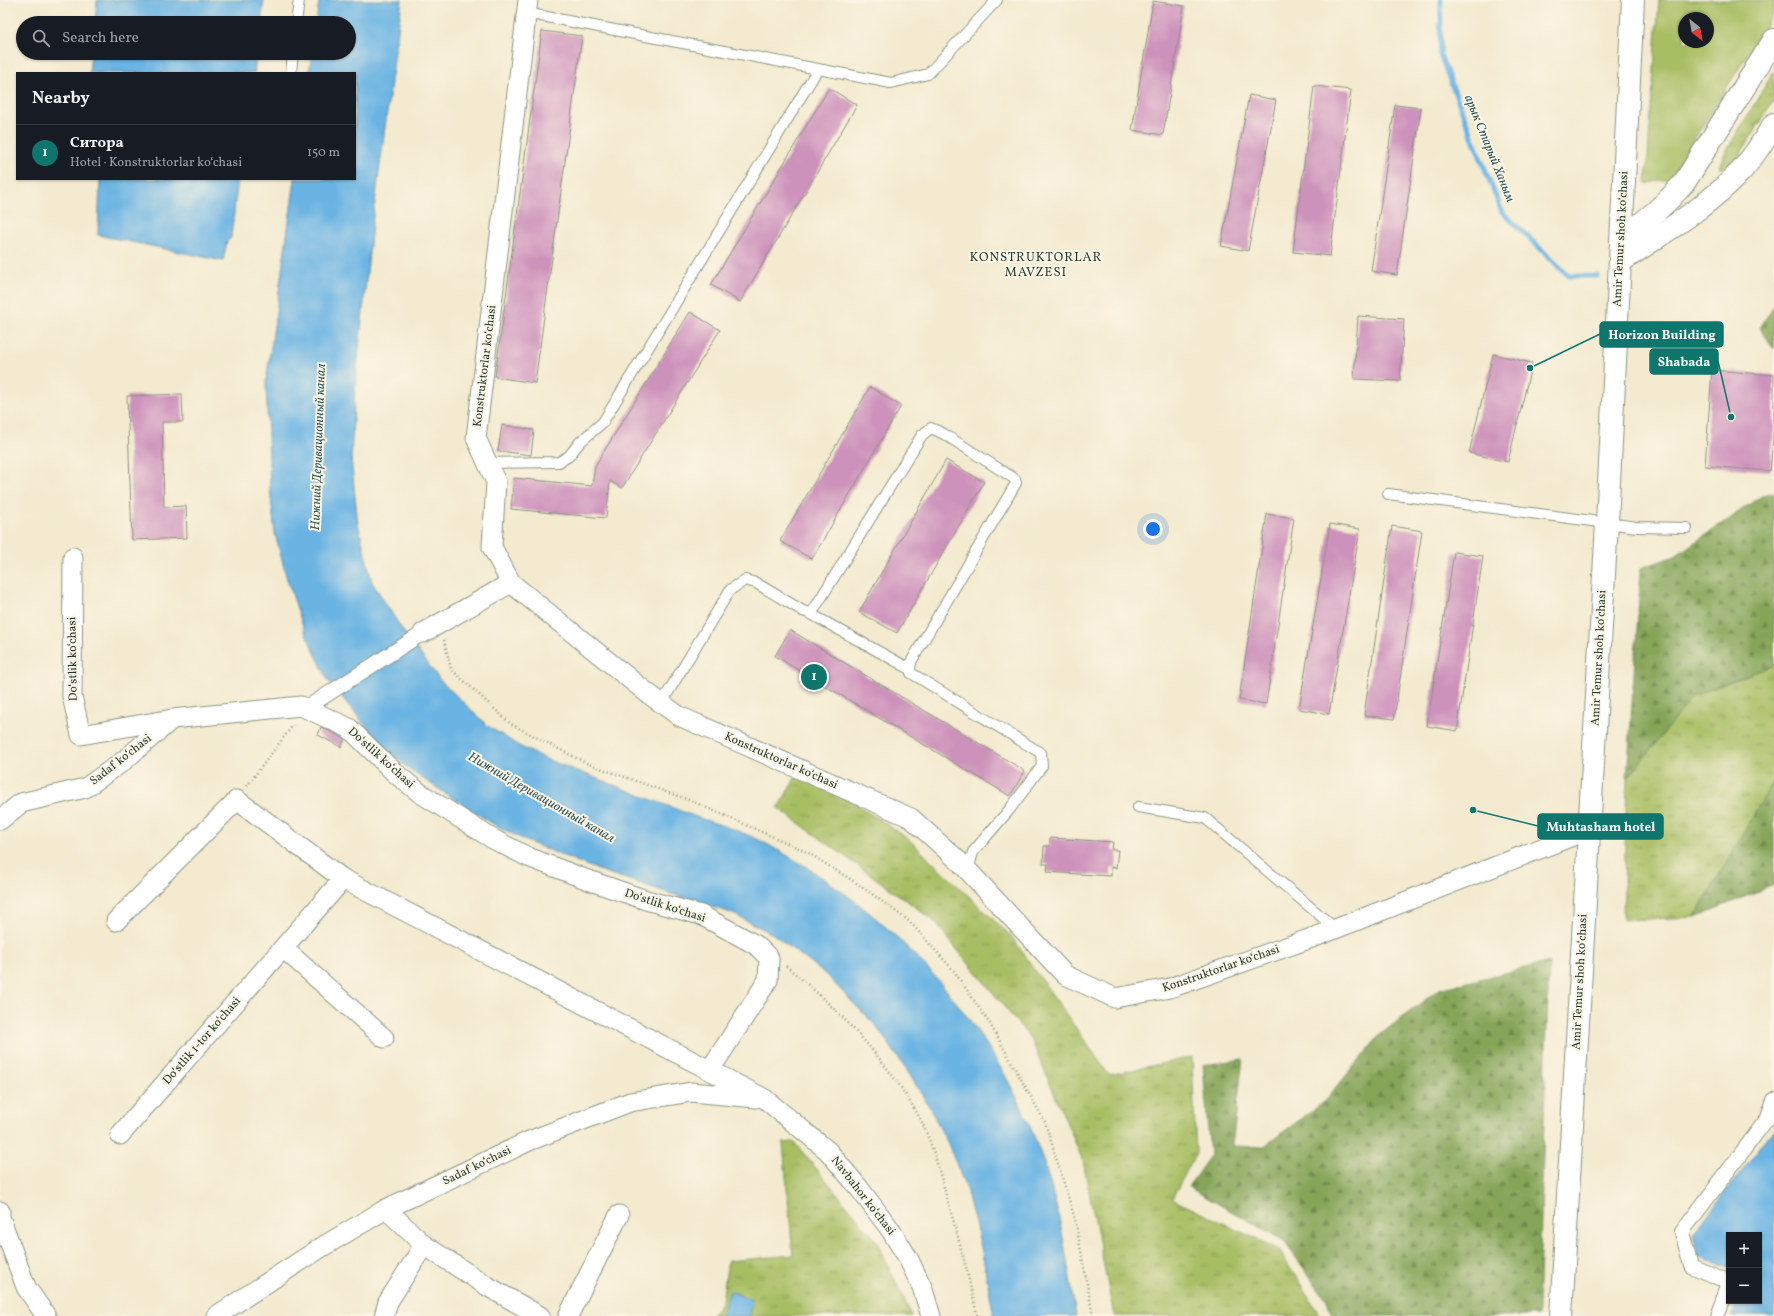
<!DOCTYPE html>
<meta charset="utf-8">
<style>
:root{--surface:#171b24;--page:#20242c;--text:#f1f3f6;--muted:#9ea1a6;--line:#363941;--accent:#0f766e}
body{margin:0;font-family:Vollkorn,serif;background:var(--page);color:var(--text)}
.controls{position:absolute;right:12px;bottom:12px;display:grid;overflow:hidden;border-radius:0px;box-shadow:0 1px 3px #0004}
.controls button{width:36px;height:36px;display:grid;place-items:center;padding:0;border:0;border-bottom:1px solid var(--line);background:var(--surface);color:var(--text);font:20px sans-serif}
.compass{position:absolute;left:1678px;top:12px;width:36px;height:36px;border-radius:50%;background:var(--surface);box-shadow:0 1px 3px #0004;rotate:149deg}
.you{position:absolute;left:1153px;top:529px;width:14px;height:14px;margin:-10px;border:3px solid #fff;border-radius:50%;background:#1a73e8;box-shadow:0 0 0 6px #1a73e833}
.badge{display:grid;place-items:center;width:26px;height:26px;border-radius:50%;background:var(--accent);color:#fff;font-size:13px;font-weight:700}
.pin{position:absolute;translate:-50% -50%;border:2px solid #fff;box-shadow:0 1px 4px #0006}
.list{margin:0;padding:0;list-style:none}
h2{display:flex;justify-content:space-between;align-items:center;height:52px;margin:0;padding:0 16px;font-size:17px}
h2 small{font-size:13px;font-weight:400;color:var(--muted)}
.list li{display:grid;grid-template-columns:26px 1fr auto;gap:12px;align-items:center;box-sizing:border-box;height:56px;padding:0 16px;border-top:1px solid var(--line)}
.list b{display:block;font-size:15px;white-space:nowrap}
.list p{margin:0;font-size:13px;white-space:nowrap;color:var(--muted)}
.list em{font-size:13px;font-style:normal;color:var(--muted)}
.icon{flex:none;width:22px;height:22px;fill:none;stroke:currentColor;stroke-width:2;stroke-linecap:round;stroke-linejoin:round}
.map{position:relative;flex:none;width:1774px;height:1316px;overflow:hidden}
.search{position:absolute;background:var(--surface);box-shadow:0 1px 3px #0004;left:16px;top:16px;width:340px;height:44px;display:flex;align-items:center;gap:10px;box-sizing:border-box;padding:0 14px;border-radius:22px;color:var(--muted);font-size:15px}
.panel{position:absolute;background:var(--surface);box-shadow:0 1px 3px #0004;left:16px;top:72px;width:340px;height:108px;border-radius:0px}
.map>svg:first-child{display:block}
.grass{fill:url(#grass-tufts);stroke:#647e4c}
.forest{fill:url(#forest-firs);stroke:#527146}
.green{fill:#a8be63;stroke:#647e4c;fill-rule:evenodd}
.water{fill:#6bb4e3;stroke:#45788c}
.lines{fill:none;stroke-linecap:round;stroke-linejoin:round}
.stream{stroke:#6bb4e3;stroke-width:5}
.building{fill:#cd92bb}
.service-casing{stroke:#899482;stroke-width:12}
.pedestrian-casing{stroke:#899482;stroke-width:16}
.minor-casing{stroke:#899482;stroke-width:21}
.secondary-casing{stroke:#899482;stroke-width:24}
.path{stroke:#899482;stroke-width:2.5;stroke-dasharray:1 3;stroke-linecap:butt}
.service{stroke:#fff;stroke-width:10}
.pedestrian{stroke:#fff;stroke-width:14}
.minor{stroke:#fff;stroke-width:19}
.secondary{stroke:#fff;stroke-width:22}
.labels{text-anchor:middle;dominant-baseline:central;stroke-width:4;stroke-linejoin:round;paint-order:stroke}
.street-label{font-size:12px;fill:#1f3d34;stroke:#fcf5e5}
.water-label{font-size:13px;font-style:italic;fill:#325b60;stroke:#fcf5e5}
.neighbourhood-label{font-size:13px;letter-spacing:1px;fill:#1f3d34;stroke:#fcf5e5}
.leader{fill:none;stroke:#0f766e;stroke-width:1.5}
.callout-dot{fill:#0f766e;stroke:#fcf5e5;stroke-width:1.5}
.callout{fill:#0f766e;stroke:#0f766e;stroke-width:1.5}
.callout-label{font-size:13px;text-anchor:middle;font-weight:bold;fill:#fff}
</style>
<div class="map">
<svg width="1774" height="1316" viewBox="0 0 1774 1316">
<defs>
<pattern id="grass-tufts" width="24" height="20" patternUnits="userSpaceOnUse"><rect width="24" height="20" fill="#a8be63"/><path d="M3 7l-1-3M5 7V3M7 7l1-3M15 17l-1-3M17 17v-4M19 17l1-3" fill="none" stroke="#889c52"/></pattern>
<pattern id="forest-firs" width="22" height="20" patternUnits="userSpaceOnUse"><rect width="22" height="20" fill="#86a559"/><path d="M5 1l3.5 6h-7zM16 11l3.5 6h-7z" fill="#6d884a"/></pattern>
</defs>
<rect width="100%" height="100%" fill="#fcf5e5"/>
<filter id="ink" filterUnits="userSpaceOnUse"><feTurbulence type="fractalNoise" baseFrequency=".025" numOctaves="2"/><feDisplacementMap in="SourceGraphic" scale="8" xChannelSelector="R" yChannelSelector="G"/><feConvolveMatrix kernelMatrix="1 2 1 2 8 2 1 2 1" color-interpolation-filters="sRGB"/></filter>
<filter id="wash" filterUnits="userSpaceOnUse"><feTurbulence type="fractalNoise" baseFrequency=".012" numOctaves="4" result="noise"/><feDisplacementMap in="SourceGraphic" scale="16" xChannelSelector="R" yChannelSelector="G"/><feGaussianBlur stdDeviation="0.9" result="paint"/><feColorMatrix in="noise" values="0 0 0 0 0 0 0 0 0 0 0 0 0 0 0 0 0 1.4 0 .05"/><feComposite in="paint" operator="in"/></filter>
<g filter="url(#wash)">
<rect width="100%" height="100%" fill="#f3eacf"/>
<g class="grass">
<polygon points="1774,71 1774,100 1736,161 1730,167 1721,168 1720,164 1725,153"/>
<polygon points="1774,665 1774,780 1695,917 1623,920 1627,779 1692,696"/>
<polygon points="801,768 907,838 1011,936 1109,1075 1192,1057 1196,1153 1172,1199 1278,1249 1317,1310 1319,1316 1114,1316 1083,1161 1031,1039 932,919 778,808"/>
<polygon points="794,1142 876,1240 912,1316 712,1316 722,1301 728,1261 793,1255 783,1143"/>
</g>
<g class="forest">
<polygon points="1774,305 1774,349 1760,328"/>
<polygon points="1774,492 1774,665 1693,696 1627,779 1641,568 1675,556 1763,495"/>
<polygon points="1774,780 1774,885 1695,917"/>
<polygon points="1549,962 1538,1316 1332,1316 1327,1300 1283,1240 1188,1187 1210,1156 1203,1065 1243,1059 1232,1146 1263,1147 1324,1102 1381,1034 1439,989"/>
</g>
<path class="green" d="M1659,0H1774V12L1670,178L1646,184ZM1684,18H1708V42H1684Z"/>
<g class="water">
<polygon points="97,0 264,0 261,23 95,23"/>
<path d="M319,0H402L372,225L355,387L351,457L358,524L372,582L403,631L440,680L488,726L519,746L548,760C596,778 643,796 691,815C714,823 739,830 761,841C892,909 998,1025 1045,1166C1061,1215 1068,1266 1076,1316H994L981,1247L966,1188L949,1146L929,1106L903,1064L875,1025L825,974L773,934L731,913L601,871L526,841L490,822L411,771L390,752L369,730L328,680L305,632L287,579L275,534L270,488L266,382L295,179H355V73H309L312,53H349V23H316Z"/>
<polygon points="91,53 257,53 254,73 89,73"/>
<polygon points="100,179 238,179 231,238 227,241 223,261 98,235"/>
<polygon points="1774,1129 1774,1316 1731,1316 1736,1301 1759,1301 1759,1235 1729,1235 1729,1267 1698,1255 1693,1234"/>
<polygon points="730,1291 752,1300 749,1316 721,1316"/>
</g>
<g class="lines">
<polyline class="stream" points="1441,0 1440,55 1502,212 1569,276 1597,276"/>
</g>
<g id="blocks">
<g class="building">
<polygon points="1153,1 1184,6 1163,135 1132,130"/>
<polygon points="542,31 582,36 535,383 495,377"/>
<polygon points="1314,86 1351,90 1330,256 1293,252"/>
<polygon points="829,88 857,105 740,302 711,285"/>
<polygon points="1249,95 1276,100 1248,251 1221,246"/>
<polygon points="1395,105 1421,108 1397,275 1371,271"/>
<polygon points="690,312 720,330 622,488 610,481 606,518 511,509 514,478 592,486 595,466"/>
<polygon points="1358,316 1404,319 1400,381 1354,379"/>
<polygon points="1493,354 1532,363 1508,462 1469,453"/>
<polygon points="1712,370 1774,375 1774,428 1770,471 1705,466"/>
<polygon points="870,387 901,406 812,559 780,541"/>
<polygon points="182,394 183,422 162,422 164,507 186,506 187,538 132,540 127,396"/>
<polygon points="502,425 534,430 531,455 498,451"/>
<polygon points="946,460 984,482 897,633 859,612"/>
<polygon points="1267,514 1294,518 1266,704 1239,700"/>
<polygon points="1330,524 1360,529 1329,714 1299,709"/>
<polygon points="1392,526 1422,531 1394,719 1364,715"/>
<polygon points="1454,552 1483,556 1457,731 1427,726"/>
<polygon points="790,630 1025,771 1010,796 775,656"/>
<polygon points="321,727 345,739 341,747 318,735"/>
<polygon points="1050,838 1113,842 1112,850 1118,850 1116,868 1111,867 1111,876 1047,872 1048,864 1043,864 1044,846 1050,846"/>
</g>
</g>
</g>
<g filter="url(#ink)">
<use href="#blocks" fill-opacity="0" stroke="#899482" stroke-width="1"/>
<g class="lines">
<g class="service-casing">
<g id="service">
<polyline points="526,13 891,83 928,74 997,0"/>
<polyline points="296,23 299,0"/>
<polyline points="291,73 293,53"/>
<polyline points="487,463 559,462 569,456 580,442 603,422 818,69"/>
<polyline points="1388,494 1607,523 1637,527 1687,528"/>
<polyline points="809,613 910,669"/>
<polyline points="661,704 730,590 745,580 756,583 803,611 809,613 813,611 922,435 931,428 944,434 1015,479 1016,483 911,662 910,669 911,673 1041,753 1042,766 1010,809 973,852 968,871"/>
<polyline points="1138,807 1205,818 1336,929"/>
</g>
</g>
<g class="pedestrian-casing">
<g id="pedestrian">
<polyline points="306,708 423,633"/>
<polyline points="1729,1282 1691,1266 1682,1232 1767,1119 1774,1100"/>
<polyline points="1717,1316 1729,1284"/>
</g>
</g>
<g class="minor-casing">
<g id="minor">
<polyline points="528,0 476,438 496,482 492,547 511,583 646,692 679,716 911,818 961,863 1065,975 1115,998 1170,988 1320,935 1588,830"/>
<polyline points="73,557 72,696 81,735 172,719 301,706 349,728 396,774 420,793 491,838 528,857 588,880 646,900 701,915 756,945 769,958 768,980 710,1070"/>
<polyline points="423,633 511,583"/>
<polyline points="0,820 21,803 85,788 121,763 171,720"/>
<polyline points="116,921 237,800 343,879 765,1099 828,1151 859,1188 890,1229 908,1258 922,1287 931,1316"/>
<polyline points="283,948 384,1038"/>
<polyline points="120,1135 343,879"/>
<polyline points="386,1209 424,1245 487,1286 540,1316"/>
<polyline points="0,1211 0,1217 26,1287 46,1316"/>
<polyline points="216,1316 322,1247 386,1209 529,1141 630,1102 691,1092 756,1098"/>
<polyline points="384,1316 388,1302 424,1245"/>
<polyline points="568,1316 619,1215"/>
</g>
</g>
<g class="secondary-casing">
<g id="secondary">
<path d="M1622,238C1645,222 1666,204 1684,183L1774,40"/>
<path d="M1620,262C1661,234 1706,208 1740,172C1753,158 1764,140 1774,124"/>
<polyline points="1561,1316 1607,523 1633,0"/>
</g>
</g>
<g class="path">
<polyline points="444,640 451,669 511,724 586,763 694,802 805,851 858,884 909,921 954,971 990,1024 1045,1122 1075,1219 1093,1316"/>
<polyline points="247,786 293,725"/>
<path d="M786,966C838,1009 884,1056 918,1115C932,1140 939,1171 947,1198C958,1237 969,1276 977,1316"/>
</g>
<use href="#service" class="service"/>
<use href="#pedestrian" class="pedestrian"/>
<use href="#minor" class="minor"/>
<use href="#secondary" class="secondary"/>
</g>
</g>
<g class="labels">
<g class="street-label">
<text transform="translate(1621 239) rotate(-87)">Amir Temur shoh ko‘chasi</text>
<text transform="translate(485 366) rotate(-83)">Konstruktorlar ko‘chasi</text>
<text transform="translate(1599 658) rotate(-87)">Amir Temur shoh ko‘chasi</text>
<text transform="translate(73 659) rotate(-91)">Do‘stlik ko‘chasi</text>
<text transform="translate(381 758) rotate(42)">Do‘stlik ko‘chasi</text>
<text transform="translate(121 760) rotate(-38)">Sadaf ko‘chasi</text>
<text transform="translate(781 761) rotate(24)">Konstruktorlar ko‘chasi</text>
<text transform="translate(665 906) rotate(18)">Do‘stlik ko‘chasi</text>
<text transform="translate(1221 969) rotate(-19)">Konstruktorlar ko‘chasi</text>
<text transform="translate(1580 982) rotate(-87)">Amir Temur shoh ko‘chasi</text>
<text transform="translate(202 1041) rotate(-49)">Do‘stlik 1-tor ko‘chasi</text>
<text transform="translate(477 1166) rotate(-26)">Sadaf ko‘chasi</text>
<text transform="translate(863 1196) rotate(52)">Navbahor ko‘chasi</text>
</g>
<g class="water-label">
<text transform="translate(1489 149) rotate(68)">арык Старый Ханым</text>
<text transform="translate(319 447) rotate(-88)">Нижний Деривационный канал</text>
<text transform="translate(541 798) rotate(30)">Нижний Деривационный канал</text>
</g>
<g class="neighbourhood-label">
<text x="1036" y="258">KONSTRUKTORLAR<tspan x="1036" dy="15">MAVZESI</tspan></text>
</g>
</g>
<path class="leader" d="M1530 368L1600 334M1731 417L1718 361M1473 810L1538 826"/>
<g class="callout-dot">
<circle cx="1530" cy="368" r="4"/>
<circle cx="1731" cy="417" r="4"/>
<circle cx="1473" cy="810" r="4"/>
</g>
<g class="callout">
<rect x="1600" y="322" width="123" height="25" rx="4"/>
<rect x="1650" y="349" width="68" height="25" rx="4"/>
<rect x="1538" y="814" width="125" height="25" rx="4"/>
</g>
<g class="callout-label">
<text x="1662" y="339">Horizon Building</text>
<text x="1684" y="366">Shabada</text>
<text x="1601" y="831">Muhtasham hotel</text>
</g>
</svg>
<div class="controls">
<button>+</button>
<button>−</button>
</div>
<svg class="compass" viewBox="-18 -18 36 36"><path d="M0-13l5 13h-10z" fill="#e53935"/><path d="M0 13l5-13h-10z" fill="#9ea1a6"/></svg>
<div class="you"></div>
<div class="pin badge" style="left:814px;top:677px">1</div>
<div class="search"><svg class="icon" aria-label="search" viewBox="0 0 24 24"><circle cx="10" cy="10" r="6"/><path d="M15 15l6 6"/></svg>Search here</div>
<section class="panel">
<h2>Nearby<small></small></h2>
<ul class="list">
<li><span class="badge">1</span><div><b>Ситора</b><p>Hotel · Konstruktorlar ko‘chasi</p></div><em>150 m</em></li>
</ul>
</section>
</div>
